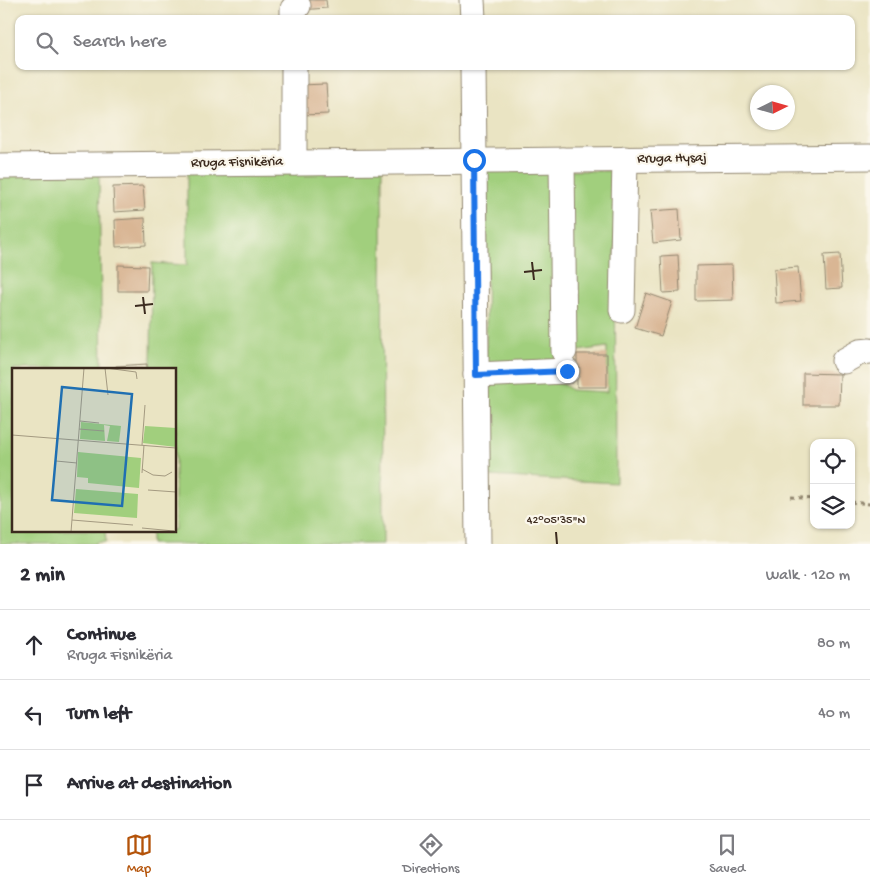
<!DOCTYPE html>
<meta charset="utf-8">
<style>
:root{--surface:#fff;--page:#f7f7f7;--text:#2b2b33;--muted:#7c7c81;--line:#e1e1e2;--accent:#b45309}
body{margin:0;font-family:"Gochi Hand",sans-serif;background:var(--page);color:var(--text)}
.controls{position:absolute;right:15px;bottom:15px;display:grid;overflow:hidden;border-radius:10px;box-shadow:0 1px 4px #0004}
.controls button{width:45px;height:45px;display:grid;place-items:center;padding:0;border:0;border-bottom:1px solid var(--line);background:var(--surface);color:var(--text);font:25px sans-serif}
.compass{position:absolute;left:750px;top:85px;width:45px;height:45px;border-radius:50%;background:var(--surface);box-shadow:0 1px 4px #0004;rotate:85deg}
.stop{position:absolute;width:15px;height:15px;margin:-11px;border:4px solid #1a73e8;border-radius:50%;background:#fff}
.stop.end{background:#1a73e8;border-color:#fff;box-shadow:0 1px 5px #0008}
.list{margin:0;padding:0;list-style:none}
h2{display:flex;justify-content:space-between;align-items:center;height:65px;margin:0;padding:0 20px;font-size:21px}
h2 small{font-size:16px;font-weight:400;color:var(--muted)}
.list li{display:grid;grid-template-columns:32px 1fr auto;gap:15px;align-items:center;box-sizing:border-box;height:70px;padding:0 20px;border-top:1px solid var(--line)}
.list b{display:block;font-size:19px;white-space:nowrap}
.list p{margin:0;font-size:16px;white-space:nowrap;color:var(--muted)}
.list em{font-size:16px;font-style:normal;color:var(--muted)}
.icon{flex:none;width:28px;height:28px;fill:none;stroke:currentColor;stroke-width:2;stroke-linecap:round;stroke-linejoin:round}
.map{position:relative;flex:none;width:870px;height:544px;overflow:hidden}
.search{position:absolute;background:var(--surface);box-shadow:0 1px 4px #0004;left:15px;right:15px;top:15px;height:55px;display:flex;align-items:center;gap:12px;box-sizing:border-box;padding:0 18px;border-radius:10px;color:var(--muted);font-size:19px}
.sheet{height:275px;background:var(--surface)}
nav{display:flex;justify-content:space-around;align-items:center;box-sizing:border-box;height:70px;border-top:1px solid var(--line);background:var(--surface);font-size:14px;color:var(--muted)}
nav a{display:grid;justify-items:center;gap:2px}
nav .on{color:var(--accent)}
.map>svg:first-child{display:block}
.green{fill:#a1cf7d;stroke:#6e7c4e}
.building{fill:#d9b694}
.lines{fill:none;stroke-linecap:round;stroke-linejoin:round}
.minor-casing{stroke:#928770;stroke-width:27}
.path{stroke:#928770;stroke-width:3;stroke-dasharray:4 4;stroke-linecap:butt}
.minor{stroke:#fff;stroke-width:25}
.route{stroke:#1a73e8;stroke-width:6}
.ticks{fill:none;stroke:#3b2a1e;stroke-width:2}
.labels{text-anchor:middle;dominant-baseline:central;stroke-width:4.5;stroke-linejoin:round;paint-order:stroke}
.street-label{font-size:14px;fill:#3b2a1e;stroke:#fbf7ec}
.inset-road{fill:none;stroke:#a49a81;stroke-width:1}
.view{fill:#1f6fb2;fill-opacity:0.15;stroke:#1f6fb2;stroke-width:2.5}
.inset-edge{fill:none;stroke:#3b2a1e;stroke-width:2.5}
.ticks-label{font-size:12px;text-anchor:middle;fill:#3b2a1e;stroke:#fbf7ec;stroke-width:4.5;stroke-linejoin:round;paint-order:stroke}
</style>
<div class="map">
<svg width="870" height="544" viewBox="0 0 870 544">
<rect width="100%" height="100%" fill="#fbf7ec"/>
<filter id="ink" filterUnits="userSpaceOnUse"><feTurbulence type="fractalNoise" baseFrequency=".02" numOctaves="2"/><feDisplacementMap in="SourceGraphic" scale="10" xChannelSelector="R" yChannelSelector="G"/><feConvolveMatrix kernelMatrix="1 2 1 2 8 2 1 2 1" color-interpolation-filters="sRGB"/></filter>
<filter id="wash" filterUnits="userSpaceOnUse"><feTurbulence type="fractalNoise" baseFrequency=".0096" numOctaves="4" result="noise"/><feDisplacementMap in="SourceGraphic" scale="20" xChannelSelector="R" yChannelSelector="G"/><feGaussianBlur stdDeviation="1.12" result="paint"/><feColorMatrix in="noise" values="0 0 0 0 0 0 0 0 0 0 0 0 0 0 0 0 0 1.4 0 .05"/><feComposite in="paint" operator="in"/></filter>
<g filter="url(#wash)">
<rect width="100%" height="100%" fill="#eae4c3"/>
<g class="green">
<polygon points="382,167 383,544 151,544 151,530 175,530 175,369 151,369 152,263 187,265 187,172"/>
<polygon points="487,170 615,171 616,483 488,476 488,382 556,378 571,390 607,392 607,347 556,354 555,367 486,366"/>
<polygon points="99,172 102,369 14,369 14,530 105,530 106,542 96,542 96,544 0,544 0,174"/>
</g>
<g id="blocks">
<g class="building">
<polygon points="299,0 326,0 327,8 300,10"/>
<polygon points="326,84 328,114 301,115 300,85"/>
<polygon points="143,186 145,210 114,212 113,187"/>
<polygon points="679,209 681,240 653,243 650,211"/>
<polygon points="145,218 146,245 116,247 115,220"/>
<polygon points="840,254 842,288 826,289 824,255"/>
<polygon points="678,255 680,292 663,293 661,256"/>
<polygon points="118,265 148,266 147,291 118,291"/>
<polygon points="732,265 733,300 696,301 696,266"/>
<polygon points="798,267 801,301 776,303 774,269"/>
<polygon points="646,293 672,302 661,336 635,328"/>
<rect x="577" y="354" width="30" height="33"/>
<polygon points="147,364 147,369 116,369 116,366"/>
<polygon points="803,373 840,374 839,405 803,405"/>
</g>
</g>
</g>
<g filter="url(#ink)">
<use href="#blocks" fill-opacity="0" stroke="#928770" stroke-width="1"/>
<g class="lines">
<g class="minor-casing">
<g id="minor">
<polyline points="472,0 473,19"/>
<polyline points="293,19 293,9 298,6"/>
<polyline points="294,66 294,163"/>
<polyline points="473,66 478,544"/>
<polyline points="562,160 564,351"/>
<polyline points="0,166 870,157"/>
<polyline points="622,310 625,159"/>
<polyline points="844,361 860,352 870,351"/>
<polyline points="476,375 567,371"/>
</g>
</g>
<g class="path">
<polyline points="791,497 814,499"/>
<polyline points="851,502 870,504"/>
</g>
<use href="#minor" class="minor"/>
</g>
</g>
<g class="lines" filter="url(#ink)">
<polyline class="route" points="474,160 476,375 567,371"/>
</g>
<path class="ticks" d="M532,262L534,280M524,272L542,270M143,297L145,314M135,306L153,304M556,532L557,544"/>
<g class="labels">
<g class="street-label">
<text transform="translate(672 159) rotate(-1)">Rruga Hysaj</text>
<text transform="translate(237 163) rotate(-1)">Rruga Fisnikëria</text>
</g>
</g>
<g transform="translate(12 368)">
<rect width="164" height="164" fill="#eae4c3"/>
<path d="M69,54L109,58L107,74L95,73L98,58L92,57L93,73L68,71ZM133,58L164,60V79L131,75ZM66,84L129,90L127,120L76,115V110L65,109ZM64,121L126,126L125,150L62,145Z" fill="#a1cf7d"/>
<path class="inset-road" d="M93,0L96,27M94,0L124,4L125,11M68,53L87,55M67,61L92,63M0,67L164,80M130,77L133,37M44,93L65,95M130,101L141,107L153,108L160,104M130,105L132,77M136,122L164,124M60,152L121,157M130,160L162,163M59,164L72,0"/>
<path class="view" d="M50,19L120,26L110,138L40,132Z"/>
<rect width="164" height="164" class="inset-edge"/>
</g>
<g class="ticks-label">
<text x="556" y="523">42°05'35"N</text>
</g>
</svg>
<div class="controls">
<button><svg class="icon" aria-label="locate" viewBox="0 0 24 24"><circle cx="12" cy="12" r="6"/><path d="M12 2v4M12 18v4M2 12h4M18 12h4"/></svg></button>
<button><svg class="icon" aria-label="layers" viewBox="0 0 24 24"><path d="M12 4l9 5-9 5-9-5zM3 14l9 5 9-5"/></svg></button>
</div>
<svg class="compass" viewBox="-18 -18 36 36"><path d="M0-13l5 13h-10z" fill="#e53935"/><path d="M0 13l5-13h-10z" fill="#7c7c81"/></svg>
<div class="stop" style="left:474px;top:160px"></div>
<div class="stop end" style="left:567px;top:371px"></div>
<div class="search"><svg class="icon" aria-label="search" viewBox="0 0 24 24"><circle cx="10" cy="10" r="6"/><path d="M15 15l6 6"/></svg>Search here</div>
</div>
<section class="sheet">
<h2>2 min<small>Walk · 120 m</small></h2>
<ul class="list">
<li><svg class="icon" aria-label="ahead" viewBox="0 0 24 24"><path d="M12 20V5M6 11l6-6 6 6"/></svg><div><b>Continue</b><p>Rruga Fisnikëria</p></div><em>80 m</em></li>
<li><svg class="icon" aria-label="left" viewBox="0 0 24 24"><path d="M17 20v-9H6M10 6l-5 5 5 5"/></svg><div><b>Turn left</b></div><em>40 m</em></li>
<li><svg class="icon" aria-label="arrive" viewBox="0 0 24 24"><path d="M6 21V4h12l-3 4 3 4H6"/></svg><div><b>Arrive at destination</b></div></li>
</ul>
</section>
<nav>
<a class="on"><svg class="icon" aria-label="map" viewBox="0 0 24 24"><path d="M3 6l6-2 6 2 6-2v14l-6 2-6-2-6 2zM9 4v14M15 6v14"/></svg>Map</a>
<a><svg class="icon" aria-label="directions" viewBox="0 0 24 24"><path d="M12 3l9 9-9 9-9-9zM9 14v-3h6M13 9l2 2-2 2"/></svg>Directions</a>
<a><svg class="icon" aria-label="saved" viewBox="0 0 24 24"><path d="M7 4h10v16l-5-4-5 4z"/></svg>Saved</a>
</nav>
